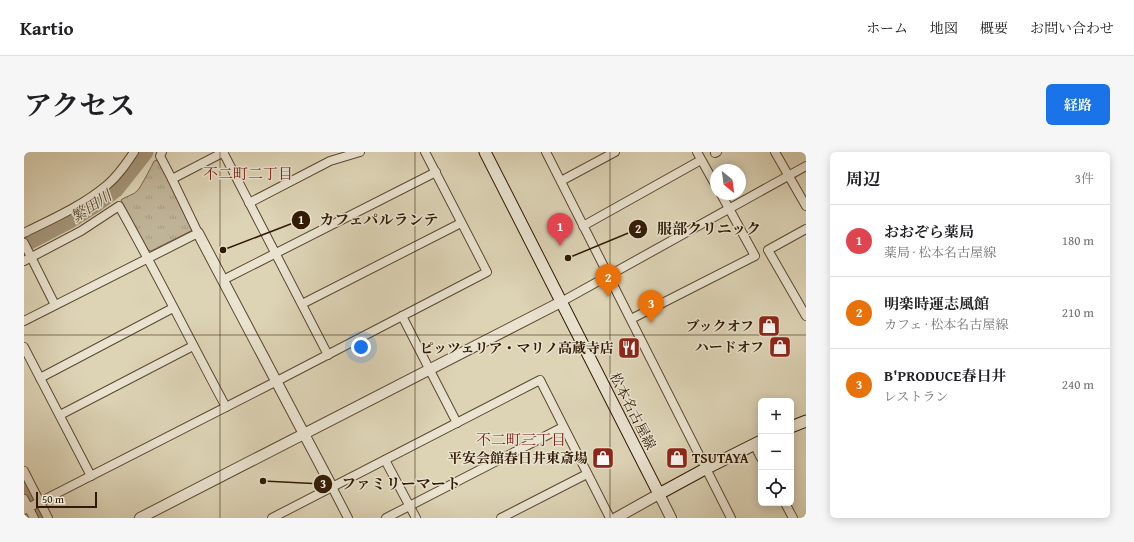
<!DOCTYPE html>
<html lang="ja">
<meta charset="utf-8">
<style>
:root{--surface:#fff;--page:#f6f6f6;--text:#202124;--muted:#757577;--line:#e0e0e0;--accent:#1a73e8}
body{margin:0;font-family:"Gentium Book Plus","Noto Serif JP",serif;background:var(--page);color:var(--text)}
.controls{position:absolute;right:12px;bottom:12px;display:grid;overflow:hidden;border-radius:6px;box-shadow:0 2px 10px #0003}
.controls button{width:36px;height:36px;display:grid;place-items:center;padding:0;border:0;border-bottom:1px solid var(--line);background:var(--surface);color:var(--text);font:20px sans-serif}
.compass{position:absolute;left:686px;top:12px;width:36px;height:36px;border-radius:50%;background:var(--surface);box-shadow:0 2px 10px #0003;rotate:151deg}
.scale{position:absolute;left:12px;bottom:10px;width:61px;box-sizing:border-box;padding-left:4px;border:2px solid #311a04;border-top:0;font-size:11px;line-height:14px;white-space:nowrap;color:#311a04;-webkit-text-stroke:3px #e9e3d0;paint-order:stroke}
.you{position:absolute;left:337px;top:195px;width:14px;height:14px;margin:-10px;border:3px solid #fff;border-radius:50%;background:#1a73e8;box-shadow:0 0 0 6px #1a73e833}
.badge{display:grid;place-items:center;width:26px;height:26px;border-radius:50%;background:var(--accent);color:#fff;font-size:13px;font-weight:700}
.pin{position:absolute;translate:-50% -33px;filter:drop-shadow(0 1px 2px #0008)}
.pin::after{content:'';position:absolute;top:21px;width:14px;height:12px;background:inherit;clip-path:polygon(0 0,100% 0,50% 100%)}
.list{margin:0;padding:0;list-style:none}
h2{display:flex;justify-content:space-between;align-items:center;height:52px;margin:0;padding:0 16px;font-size:17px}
h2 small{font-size:13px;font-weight:400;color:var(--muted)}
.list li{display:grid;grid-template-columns:26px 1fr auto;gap:12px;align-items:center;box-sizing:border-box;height:72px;padding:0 16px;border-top:1px solid var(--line)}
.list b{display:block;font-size:15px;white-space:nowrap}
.list p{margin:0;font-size:13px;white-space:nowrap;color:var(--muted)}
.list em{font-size:13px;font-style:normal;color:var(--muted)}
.icon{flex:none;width:22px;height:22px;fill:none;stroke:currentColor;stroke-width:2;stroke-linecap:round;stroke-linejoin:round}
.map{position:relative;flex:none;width:782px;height:366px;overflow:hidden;border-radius:6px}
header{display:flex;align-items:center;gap:24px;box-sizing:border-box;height:56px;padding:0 20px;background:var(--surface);border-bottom:1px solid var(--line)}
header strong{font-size:19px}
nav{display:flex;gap:22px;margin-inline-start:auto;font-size:14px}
.intro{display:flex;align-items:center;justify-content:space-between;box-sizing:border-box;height:96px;padding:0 24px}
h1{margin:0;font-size:28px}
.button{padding:10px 18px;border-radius:6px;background:var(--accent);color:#fff;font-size:14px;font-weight:700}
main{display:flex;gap:24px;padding:0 24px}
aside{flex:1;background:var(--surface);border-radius:6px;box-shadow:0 2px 10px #0003}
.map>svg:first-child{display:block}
.park{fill:url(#park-tufts);stroke:#78674e}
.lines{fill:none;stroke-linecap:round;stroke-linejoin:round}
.river{stroke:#a39579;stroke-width:15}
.minor-casing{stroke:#5c4830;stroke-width:10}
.tertiary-casing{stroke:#5c4830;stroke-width:12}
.secondary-casing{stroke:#311a04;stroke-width:13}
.minor{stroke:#e9e3d0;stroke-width:8}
.tertiary{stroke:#e9e3d0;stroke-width:10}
.secondary{stroke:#e9e3d0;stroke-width:11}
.grid{fill:none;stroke:#311a04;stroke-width:1;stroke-opacity:0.55}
.labels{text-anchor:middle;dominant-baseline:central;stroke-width:3;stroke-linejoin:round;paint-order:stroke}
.poi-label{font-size:14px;font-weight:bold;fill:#311a04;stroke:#e9e3d0;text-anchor:end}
.street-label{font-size:14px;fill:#311a04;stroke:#e9e3d0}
.neighbourhood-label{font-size:15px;fill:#7a1f14;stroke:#e9e3d0}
.water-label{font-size:15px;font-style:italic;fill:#59452d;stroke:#e9e3d0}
.leader{fill:none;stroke:#311a04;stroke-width:1.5}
.callout-dot{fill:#311a04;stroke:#e9e3d0;stroke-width:1.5}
.mark-label{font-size:12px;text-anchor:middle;font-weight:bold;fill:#fff}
.callout-label{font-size:15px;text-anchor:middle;font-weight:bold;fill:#311a04;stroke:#e9e3d0;stroke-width:3;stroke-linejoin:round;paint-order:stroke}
</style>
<header>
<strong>Kartio</strong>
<nav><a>ホーム</a><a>地図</a><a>概要</a><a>お問い合わせ</a></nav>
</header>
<div class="intro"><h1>アクセス</h1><a class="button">経路</a></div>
<main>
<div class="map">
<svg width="782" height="366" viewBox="0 0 782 366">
<defs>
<pattern id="park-tufts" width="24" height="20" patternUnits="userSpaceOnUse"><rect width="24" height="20" fill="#c0b498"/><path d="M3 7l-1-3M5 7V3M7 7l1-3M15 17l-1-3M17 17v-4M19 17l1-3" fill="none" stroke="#a59a81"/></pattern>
</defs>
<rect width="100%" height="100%" fill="#ddd4b6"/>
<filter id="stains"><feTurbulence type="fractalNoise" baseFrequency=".005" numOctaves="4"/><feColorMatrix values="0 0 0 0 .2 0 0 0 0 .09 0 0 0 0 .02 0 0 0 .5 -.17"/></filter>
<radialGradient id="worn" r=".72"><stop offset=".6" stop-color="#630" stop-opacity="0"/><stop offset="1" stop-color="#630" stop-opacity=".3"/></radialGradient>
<path class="park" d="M134,8L169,75L167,79L127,99L124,98L97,48C102,44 110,43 114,38C116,36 129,12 130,9Z"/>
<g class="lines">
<g class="river">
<polyline points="0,93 48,68 72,53 92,38 122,0"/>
<polyline points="0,333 17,366"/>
</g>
<g class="minor-casing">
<g id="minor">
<polyline points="138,0 136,4 148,27"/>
<polyline points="199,0 304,203"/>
<polyline points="522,0 707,366"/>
<polyline points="673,0 692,34"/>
<polyline points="691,0 691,1 693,0"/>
<polyline points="751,0 782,54"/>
<polyline points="537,29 591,0"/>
<polyline points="225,51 306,9 336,0"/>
<polyline points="559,74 677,8"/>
<polyline points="782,77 744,98 782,164"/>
<path d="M0,81C28,67 58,54 83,33C94,24 102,12 110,0"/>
<polyline points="0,91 31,153"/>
<path d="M0,109L57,79L95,54C132,120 166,188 202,255"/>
<polyline points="199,128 412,20"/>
<polyline points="537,150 782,14"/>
<polyline points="278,152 437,71"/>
<polyline points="378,164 433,271"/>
<polyline points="607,167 731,104 697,42"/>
<polyline points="0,169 174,81 148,27 200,0"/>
<polyline points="0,195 67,324"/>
<polyline points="16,226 149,156"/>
<polyline points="36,263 169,194"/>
<polyline points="730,292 737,306"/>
<polyline points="361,308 392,366"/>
<polyline points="0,319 24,366"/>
<polyline points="308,335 324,366"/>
<polyline points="0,347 10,366"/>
<polyline points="761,351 769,366"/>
<polyline points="0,358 253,229 463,120 401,0"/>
<polyline points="248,366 516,228 586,366"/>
<polyline points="362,366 539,275"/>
<polyline points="477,366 563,322"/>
</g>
</g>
<g class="tertiary-casing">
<g id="tertiary">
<polyline points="174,81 308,335"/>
<polyline points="116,366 537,150"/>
<polyline points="592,366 635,342 647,366"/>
</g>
</g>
<g class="secondary-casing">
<g id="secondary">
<polyline points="461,0 635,342 681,317 737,289"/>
<polyline points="767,275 782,269"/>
</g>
</g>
<use href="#minor" class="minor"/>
<use href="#tertiary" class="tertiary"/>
<use href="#secondary" class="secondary"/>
</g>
<path class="grid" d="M196,0V366M391,0V366M586,0V366M0,183H782"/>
<defs>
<g id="shop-square" transform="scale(1.15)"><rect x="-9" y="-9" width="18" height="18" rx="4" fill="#8f2418" stroke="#e9e3d0"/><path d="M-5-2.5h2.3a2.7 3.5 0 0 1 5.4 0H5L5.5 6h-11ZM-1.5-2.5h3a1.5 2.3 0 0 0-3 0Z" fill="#fff"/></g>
<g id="restaurant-square" transform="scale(1.15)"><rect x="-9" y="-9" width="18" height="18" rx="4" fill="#8f2418" stroke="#e9e3d0"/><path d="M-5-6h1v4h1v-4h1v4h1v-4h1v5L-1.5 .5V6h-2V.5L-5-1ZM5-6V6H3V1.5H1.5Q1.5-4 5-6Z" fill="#fff"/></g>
</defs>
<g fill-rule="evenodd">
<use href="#shop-square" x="745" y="174"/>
<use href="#shop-square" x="756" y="195"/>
<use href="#restaurant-square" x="605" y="196"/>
<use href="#shop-square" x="579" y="306"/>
<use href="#shop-square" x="653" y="306"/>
</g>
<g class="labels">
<g class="poi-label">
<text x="730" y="174">ブックオフ</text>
<text x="740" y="195">ハードオフ</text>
<text x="590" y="196">ピッツェリア・マリノ高蔵寺店</text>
<text x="564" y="306">平安会館春日井東斎場</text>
<text x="668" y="306" text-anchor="start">TSUTAYA</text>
</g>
<g class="street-label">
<text transform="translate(609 259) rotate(63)">松本名古屋線</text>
</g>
<g class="neighbourhood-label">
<text x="224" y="21">不二町二丁目</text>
<text x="497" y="287">不二町三丁目</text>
</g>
<g class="water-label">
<text transform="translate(67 54) rotate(-33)">繁田川</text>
</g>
</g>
<path class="leader" d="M199 98L277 68M544 106L614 77M239 329L299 332"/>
<g class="callout-dot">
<circle cx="199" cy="98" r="4"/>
<circle cx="544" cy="106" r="4"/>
<circle cx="239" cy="329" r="4"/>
<circle cx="277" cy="68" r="10"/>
<circle cx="614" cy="77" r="10"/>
<circle cx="299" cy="332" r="10"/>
</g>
<g class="mark-label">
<text x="277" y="72">1</text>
<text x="614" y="81">2</text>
<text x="299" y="336">3</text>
</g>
<g class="callout-label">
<text x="355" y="73">カフェパルランテ</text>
<text x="685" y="82">服部クリニック</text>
<text x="377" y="337">ファミリーマート</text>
</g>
<rect width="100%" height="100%" filter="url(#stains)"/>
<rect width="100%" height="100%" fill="url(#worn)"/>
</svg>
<div class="controls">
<button>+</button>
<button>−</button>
<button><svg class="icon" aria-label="locate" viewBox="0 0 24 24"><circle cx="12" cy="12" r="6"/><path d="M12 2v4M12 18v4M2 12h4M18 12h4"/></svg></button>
</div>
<svg class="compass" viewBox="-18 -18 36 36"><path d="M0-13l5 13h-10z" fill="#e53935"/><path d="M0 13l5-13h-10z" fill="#757577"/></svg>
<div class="scale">50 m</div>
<div class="you"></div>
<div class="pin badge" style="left:536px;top:94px;background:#e0444e">1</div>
<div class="pin badge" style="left:584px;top:145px;background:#e8710a">2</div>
<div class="pin badge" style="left:627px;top:171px;background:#e8710a">3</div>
</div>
<aside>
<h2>周辺<small>3件</small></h2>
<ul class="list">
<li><span class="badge" style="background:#e0444e">1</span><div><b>おおぞら薬局</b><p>薬局 · 松本名古屋線</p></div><em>180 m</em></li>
<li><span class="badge" style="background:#e8710a">2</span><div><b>明楽時運志風館</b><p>カフェ · 松本名古屋線</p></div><em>210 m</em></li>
<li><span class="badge" style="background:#e8710a">3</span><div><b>B'PRODUCE春日井</b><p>レストラン</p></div><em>240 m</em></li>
</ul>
</aside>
</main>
